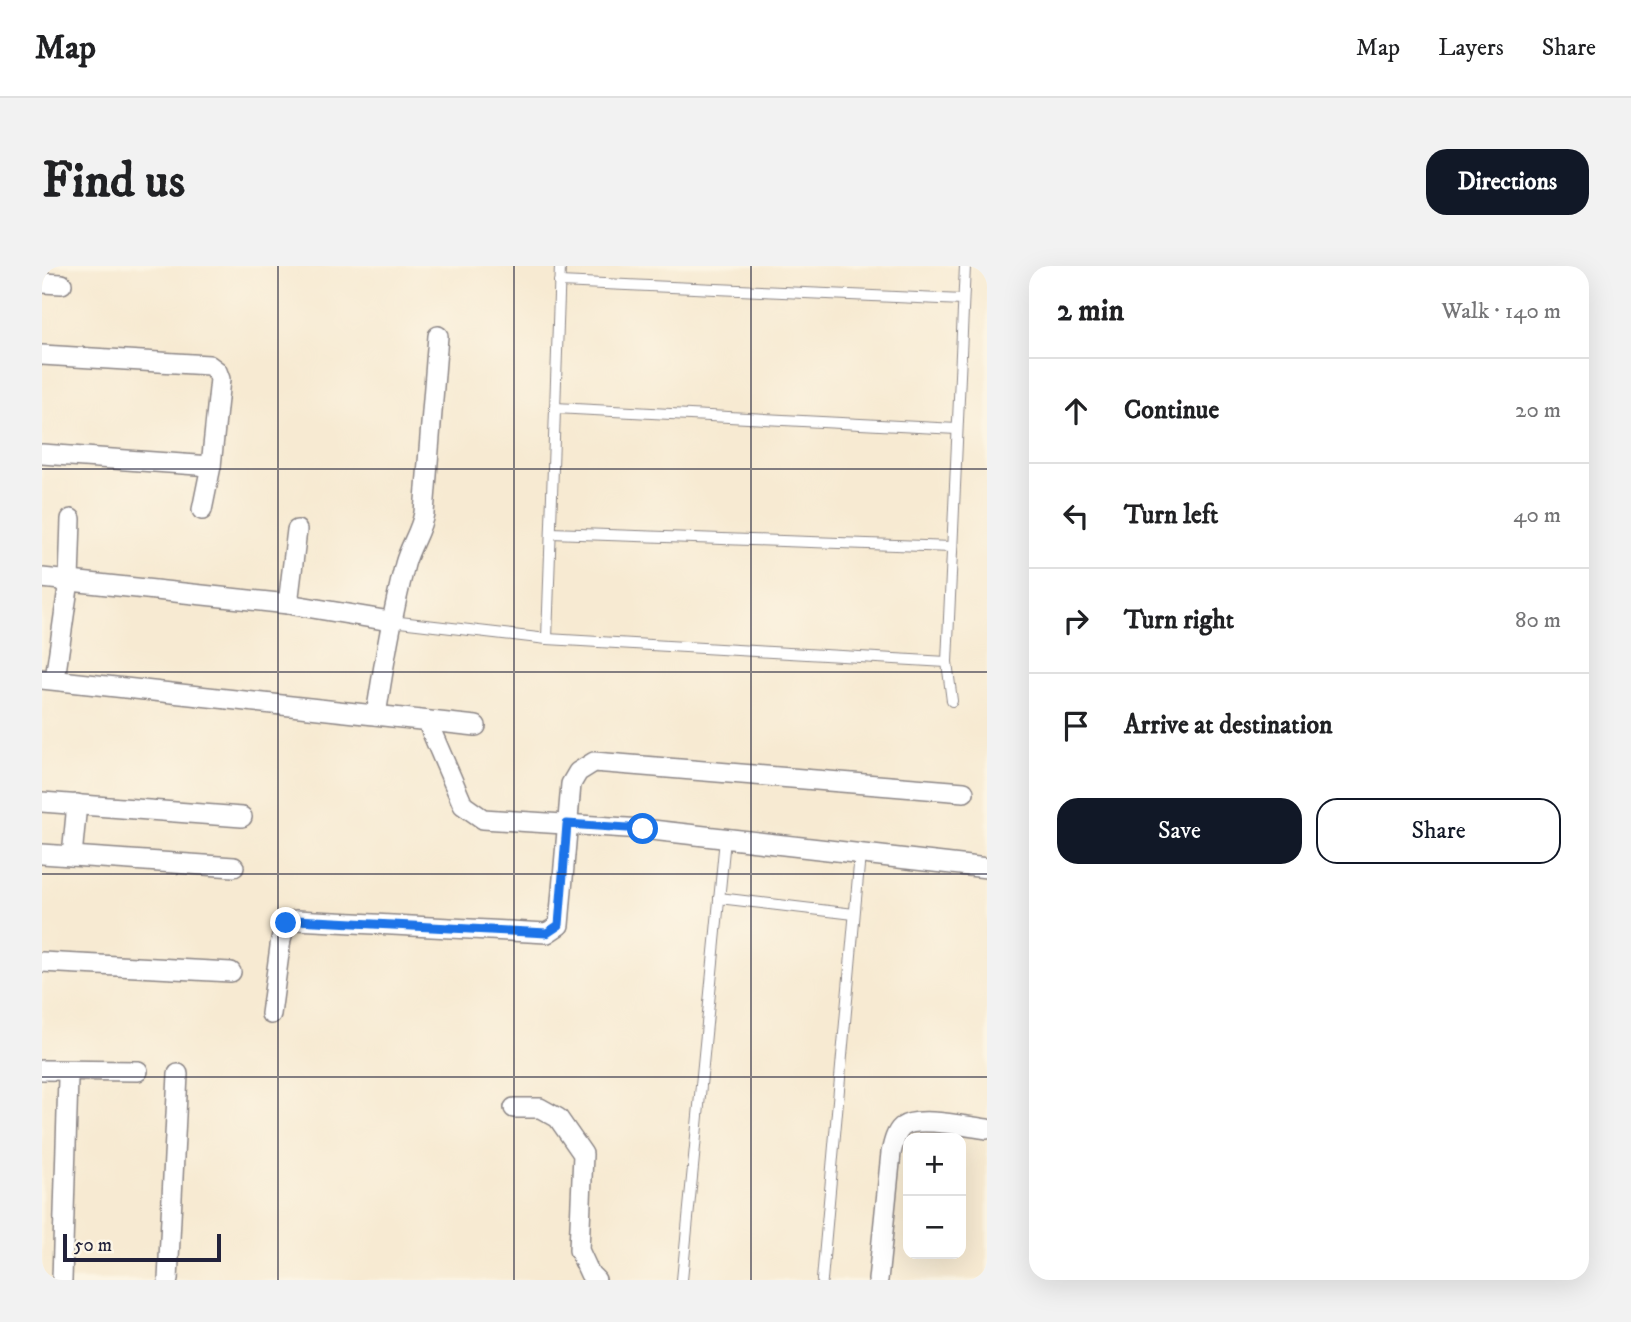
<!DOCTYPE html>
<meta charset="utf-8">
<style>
:root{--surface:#fff;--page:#f2f2f2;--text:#202124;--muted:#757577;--line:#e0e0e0;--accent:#111827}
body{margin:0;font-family:"IM FELL DW Pica",serif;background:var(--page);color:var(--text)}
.controls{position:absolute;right:21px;bottom:21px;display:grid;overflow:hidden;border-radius:14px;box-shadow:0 7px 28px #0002}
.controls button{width:63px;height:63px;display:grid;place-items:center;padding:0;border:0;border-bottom:2px solid var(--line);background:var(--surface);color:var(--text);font:35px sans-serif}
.scale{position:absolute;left:21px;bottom:18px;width:158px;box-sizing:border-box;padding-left:7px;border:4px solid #22223b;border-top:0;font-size:19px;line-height:24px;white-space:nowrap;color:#22223b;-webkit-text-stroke:5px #fcf5e5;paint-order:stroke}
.stop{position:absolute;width:21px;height:21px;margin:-16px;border:5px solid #1a73e8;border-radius:50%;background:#fff}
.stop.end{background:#1a73e8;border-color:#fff;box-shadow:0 2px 7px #0008}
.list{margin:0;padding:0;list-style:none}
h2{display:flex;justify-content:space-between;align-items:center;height:91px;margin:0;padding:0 28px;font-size:30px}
h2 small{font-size:23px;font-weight:400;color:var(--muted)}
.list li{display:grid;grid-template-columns:46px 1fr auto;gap:21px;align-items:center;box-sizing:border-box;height:105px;padding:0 28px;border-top:2px solid var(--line)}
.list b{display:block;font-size:26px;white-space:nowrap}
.list em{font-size:23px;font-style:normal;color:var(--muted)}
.actions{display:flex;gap:14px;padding:21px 28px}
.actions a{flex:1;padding:16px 0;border:2px solid var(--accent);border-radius:21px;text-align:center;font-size:24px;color:var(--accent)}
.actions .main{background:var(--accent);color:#fff}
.icon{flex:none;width:38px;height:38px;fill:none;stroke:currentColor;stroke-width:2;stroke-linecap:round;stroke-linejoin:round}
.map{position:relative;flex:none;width:945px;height:1014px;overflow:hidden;border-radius:21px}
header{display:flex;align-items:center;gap:42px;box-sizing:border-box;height:98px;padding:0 35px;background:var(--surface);border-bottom:2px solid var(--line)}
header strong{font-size:33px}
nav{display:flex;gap:38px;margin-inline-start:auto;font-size:24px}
.intro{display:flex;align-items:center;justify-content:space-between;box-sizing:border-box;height:168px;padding:0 42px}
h1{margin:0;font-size:49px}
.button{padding:18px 32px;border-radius:21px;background:var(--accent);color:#fff;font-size:24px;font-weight:700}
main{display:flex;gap:42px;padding:0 42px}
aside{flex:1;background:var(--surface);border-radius:21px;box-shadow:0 7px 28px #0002}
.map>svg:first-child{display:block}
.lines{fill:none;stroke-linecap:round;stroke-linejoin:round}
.service-casing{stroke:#8c8686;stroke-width:12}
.minor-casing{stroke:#8c8686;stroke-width:22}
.service{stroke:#fff;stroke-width:10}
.minor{stroke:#fff;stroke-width:19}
.route{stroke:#1a73e8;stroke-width:9}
.grid{fill:none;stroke:#22223b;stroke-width:2;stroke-opacity:0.55}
</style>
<header>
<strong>Map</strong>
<nav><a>Map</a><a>Layers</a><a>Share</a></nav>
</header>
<div class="intro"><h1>Find us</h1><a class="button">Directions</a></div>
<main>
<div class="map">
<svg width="945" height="1014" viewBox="0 0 945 1014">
<rect width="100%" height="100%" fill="#fcf5e5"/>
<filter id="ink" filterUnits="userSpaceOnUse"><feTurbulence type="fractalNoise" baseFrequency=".0143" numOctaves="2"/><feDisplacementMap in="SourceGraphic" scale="14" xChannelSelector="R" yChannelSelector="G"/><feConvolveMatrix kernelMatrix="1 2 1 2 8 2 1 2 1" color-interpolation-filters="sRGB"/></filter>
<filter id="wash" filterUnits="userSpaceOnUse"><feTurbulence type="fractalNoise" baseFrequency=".00686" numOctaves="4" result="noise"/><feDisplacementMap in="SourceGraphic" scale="28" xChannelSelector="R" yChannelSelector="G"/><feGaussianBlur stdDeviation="1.57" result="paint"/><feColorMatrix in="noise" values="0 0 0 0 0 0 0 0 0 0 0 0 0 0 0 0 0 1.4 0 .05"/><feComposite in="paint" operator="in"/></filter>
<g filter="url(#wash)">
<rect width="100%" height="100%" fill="#f7ead2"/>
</g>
<g filter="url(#ink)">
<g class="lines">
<g class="service-casing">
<g id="service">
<polyline points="517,16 921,34"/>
<polyline points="513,142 915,163"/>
<polyline points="509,267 910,281"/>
<polyline points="349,355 505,373 518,0"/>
<polyline points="505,373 905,396"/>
<polyline points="910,435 905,396 923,0"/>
<polyline points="677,632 812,648"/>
<polyline points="640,1014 683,573"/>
<polyline points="780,1014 818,588"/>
</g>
</g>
<g class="minor-casing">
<g id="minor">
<polyline points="0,17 20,18"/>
<polyline points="0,89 167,99 175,105 178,113 169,200 160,244"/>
<polyline points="0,188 169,200"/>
<polyline points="0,312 246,338 348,355"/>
<polyline points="246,338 255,264"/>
<polyline points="0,413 434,460"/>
<polyline points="13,413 27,315 29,253"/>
<path d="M334,449C342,398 350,348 363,298C368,279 379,266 382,247L396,70"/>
<polyline points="385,455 421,539 441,553 601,563 945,602"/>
<polyline points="0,536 200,551"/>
<polyline points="0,588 192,601"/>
<polyline points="30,590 35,538"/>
<polyline points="0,696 189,706"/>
<polyline points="229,748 239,673 244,657 254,654 505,667 517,659 529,518 536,506 552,496 922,526"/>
<polyline points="0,804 96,805"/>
<polyline points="472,842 498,842 516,852 541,888 537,984 548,1008 554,1014"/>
<polyline points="20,1014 26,812 23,805"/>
<polyline points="126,1014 136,808"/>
<path d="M836,1014L849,887C851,879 853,867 860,861C875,849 926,861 945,863"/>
</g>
</g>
<use href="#service" class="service"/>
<use href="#minor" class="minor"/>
</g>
</g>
<g class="lines" filter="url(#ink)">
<polyline class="route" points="244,657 254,654 505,667 517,659 525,558 601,563"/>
</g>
<path class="grid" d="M236,0V1014M472,0V1014M709,0V1014M0,203H945M0,406H945M0,608H945M0,811H945"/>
</svg>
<div class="controls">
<button>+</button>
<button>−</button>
</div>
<div class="scale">50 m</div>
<div class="stop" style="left:601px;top:563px"></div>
<div class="stop end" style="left:244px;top:657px"></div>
</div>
<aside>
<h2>2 min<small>Walk · 140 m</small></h2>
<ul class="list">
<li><svg class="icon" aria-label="ahead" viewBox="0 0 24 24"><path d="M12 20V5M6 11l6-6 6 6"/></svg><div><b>Continue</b></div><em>20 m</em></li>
<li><svg class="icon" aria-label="left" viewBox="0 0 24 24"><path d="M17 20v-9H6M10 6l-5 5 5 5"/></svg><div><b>Turn left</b></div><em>40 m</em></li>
<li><svg class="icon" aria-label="right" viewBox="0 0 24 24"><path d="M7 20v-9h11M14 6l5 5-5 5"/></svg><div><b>Turn right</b></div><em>80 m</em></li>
<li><svg class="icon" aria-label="arrive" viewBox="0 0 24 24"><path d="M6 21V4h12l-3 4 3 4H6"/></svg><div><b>Arrive at destination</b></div></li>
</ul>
<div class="actions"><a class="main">Save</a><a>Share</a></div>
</aside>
</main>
